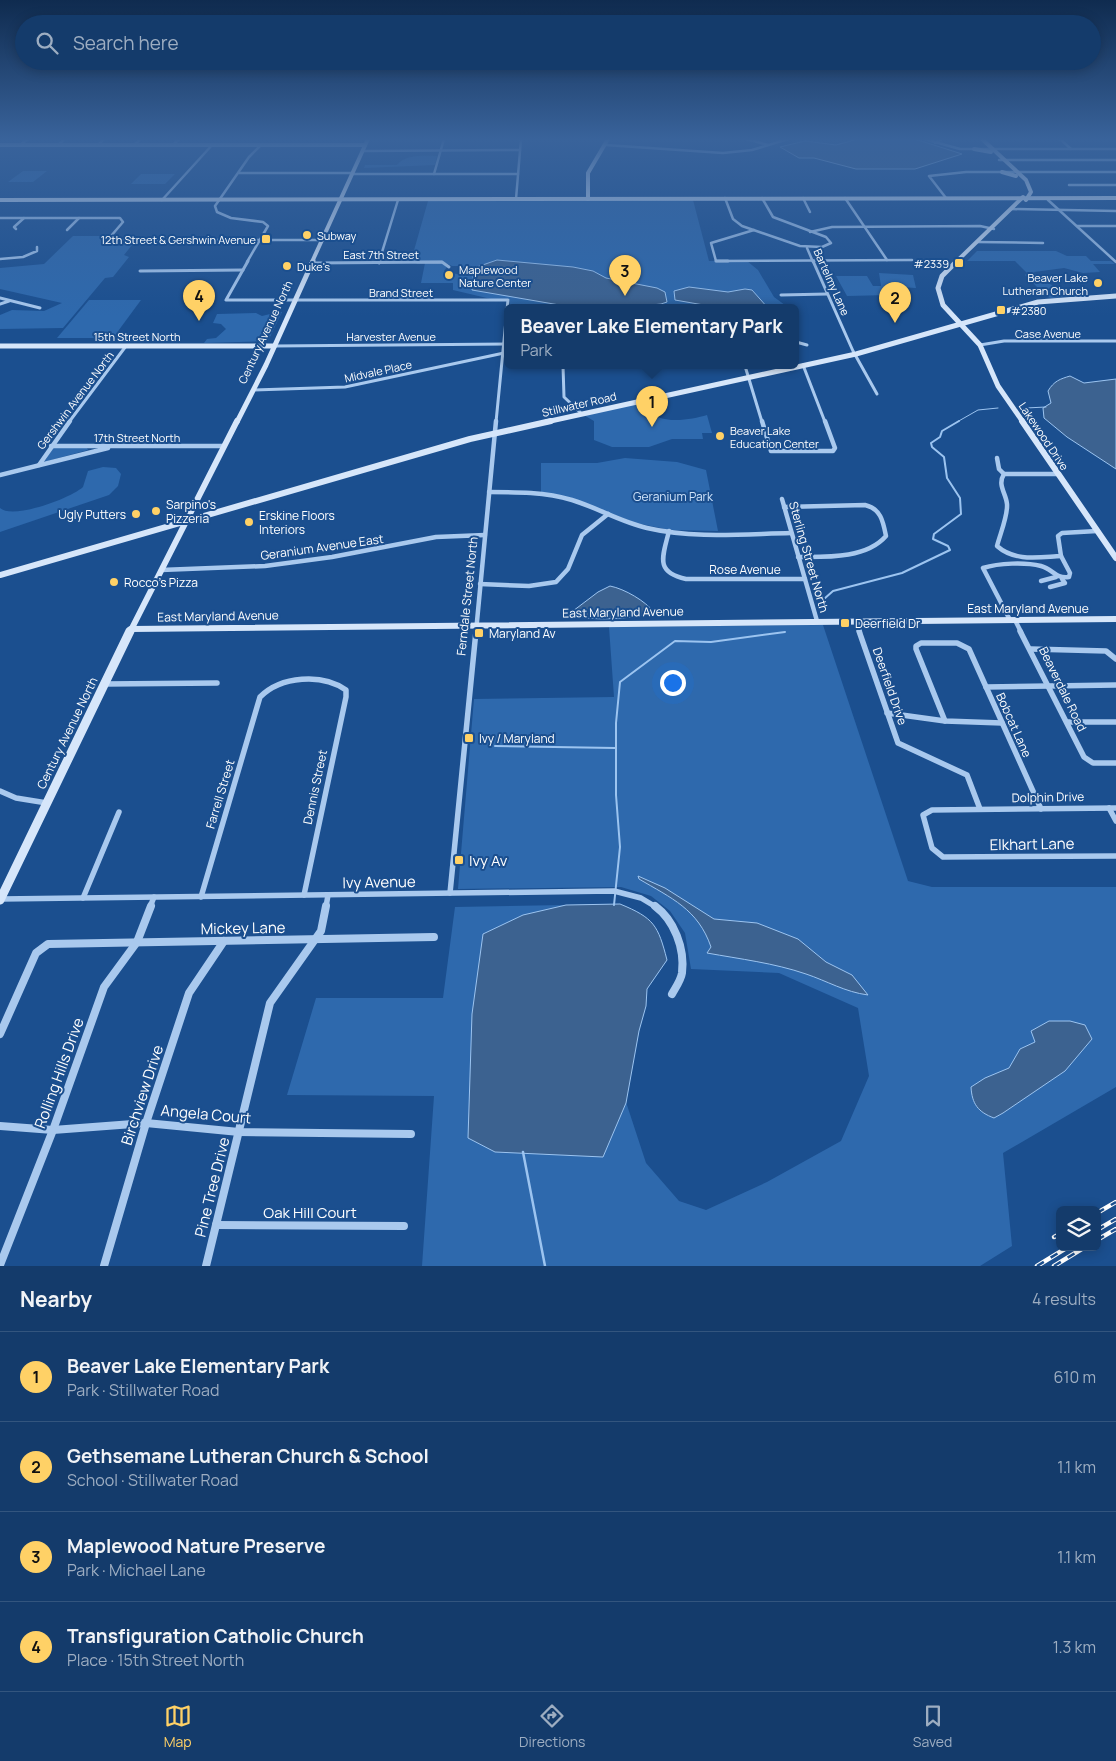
<!DOCTYPE html>
<meta charset="utf-8">
<style>
:root{--surface:#143b6b;--page:#1d4271;--text:#f1f3f6;--muted:#9dadc1;--line:#33557e;--accent:#ffd166}
body{margin:0;font-family:Manrope,sans-serif;background:var(--page);color:var(--text)}
.controls{position:absolute;right:15px;bottom:15px;display:grid;overflow:hidden;border-radius:8px;box-shadow:0 2px 12px #0003}
.controls button{width:45px;height:45px;display:grid;place-items:center;padding:0;border:0;border-bottom:1px solid var(--line);background:var(--surface);color:var(--text);font:25px sans-serif}
.you{position:absolute;left:672px;top:682px;width:18px;height:18px;margin:-12px;border:4px solid #fff;border-radius:50%;background:#1a73e8;box-shadow:0 0 0 8px #1a73e833}
.badge{display:grid;place-items:center;width:32px;height:32px;border-radius:50%;background:var(--accent);color:#111;font-size:16px;font-weight:700}
.pin{position:absolute;translate:-50% -41px;filter:drop-shadow(0 1px 2px #0008)}
.pin::after{content:'';position:absolute;top:26px;width:18px;height:15px;background:inherit;clip-path:polygon(0 0,100% 0,50% 100%)}
.popup{position:absolute;left:504px;top:304px;width:295px;height:65px;box-sizing:border-box;display:grid;place-content:center;border-radius:8px;background:var(--surface);filter:drop-shadow(0 1px 4px #0005);font-size:16px;white-space:nowrap;color:var(--muted)}
.popup b{font-size:19px;color:var(--text)}
.popup::after{content:'';position:absolute;left:50%;top:100%;margin-left:-10px;border:10px solid transparent;border-top-color:var(--surface)}
.list{margin:0;padding:0;list-style:none}
h2{display:flex;justify-content:space-between;align-items:center;height:65px;margin:0;padding:0 20px;font-size:21px}
h2 small{font-size:16px;font-weight:400;color:var(--muted)}
.list li{display:grid;grid-template-columns:32px 1fr auto;gap:15px;align-items:center;box-sizing:border-box;height:90px;padding:0 20px;border-top:1px solid var(--line)}
.list b{display:block;font-size:19px;white-space:nowrap}
.list p{margin:0;font-size:16px;white-space:nowrap;color:var(--muted)}
.list em{font-size:16px;font-style:normal;color:var(--muted)}
.icon{flex:none;width:28px;height:28px;fill:none;stroke:currentColor;stroke-width:2;stroke-linecap:round;stroke-linejoin:round}
.map{position:relative;flex:none;width:1116px;height:1266px;overflow:hidden}
.search{position:absolute;background:var(--surface);box-shadow:0 2px 12px #0003;left:15px;right:15px;top:15px;height:55px;display:flex;align-items:center;gap:12px;box-sizing:border-box;padding:0 18px;border-radius:28px;color:var(--muted);font-size:19px}
.sheet{height:425px;background:var(--surface)}
nav{display:flex;justify-content:space-around;align-items:center;box-sizing:border-box;height:70px;border-top:1px solid var(--line);background:var(--surface);font-size:14px;color:var(--muted)}
nav a{display:grid;justify-items:center;gap:2px}
nav .on{color:var(--accent)}
.map>svg:first-child{display:block}
.green{fill:#2e69ad}
.water{fill:#3c6290;stroke:#9cc4f0}
.lines{fill:none;stroke-linecap:round;stroke-linejoin:round}
.stream-far2{stroke:#9cc4f0;stroke-width:1}
.stream-far1{stroke:#9cc4f0;stroke-width:2}
.stream{stroke:#9cc4f0;stroke-width:2.5}
.street-far4{stroke:#a9c9ee;stroke-width:2.5}
.street-far3{stroke:#a9c9ee;stroke-width:3}
.street-far2{stroke:#a9c9ee;stroke-width:4.5}
.street-far1{stroke:#a9c9ee;stroke-width:5.5}
.street{stroke:#a9c9ee;stroke-width:8}
.secondary-far3{stroke:#d6e6fa;stroke-width:4}
.secondary-far2{stroke:#d6e6fa;stroke-width:5}
.secondary-far1{stroke:#d6e6fa;stroke-width:6}
.secondary{stroke:#d6e6fa;stroke-width:9}
.rail-casing{stroke:#fff;stroke-width:4.5}
.rail{stroke:#1b4f8f;stroke-width:2.5;stroke-dasharray:8;stroke-linecap:butt}
.poi-dot{fill:#ffd166;stroke:#1b4f8f;stroke-width:2}
.labels{text-anchor:middle;dominant-baseline:central;stroke-width:4;stroke-linejoin:round;paint-order:stroke}
.far-poi-label{font-size:11px;fill:#fff;stroke:#1b4f8f;text-anchor:start}
.far-street-label{font-size:11px;fill:#fff;stroke:#1b4f8f}
.park-label{font-size:12px;fill:#cfe3fa;stroke:#1b4f8f}
.poi-label{font-size:12px;fill:#fff;stroke:#1b4f8f;text-anchor:start}
.street-label{font-size:12px;fill:#fff;stroke:#1b4f8f}
.near-street-label{font-size:15px;fill:#fff;stroke:#1b4f8f}
.near-poi-label{font-size:15px;fill:#fff;stroke:#1b4f8f;text-anchor:start}
</style>
<div class="map">
<svg width="1116" height="1266" viewBox="0 0 1116 1266">
<rect width="100%" height="100%" fill="#1b4f8f"/>
<g class="green">
<path d="M437,156L435,165L364,168L365,165H397C406,154 424,156 437,156Z"/>
<polygon points="23,171 47,171 33,182 8,182"/>
<polygon points="141,174 175,174 165,184 131,184"/>
<polygon points="693,200 709,261 747,261 758,270 774,297 789,308 510,308 510,300 491,299 453,290 453,283 421,283 425,263 442,263 447,267 444,271 465,276 467,274 462,266 452,266 441,261 411,261 428,201"/>
<polygon points="73,236 106,236 109,241 130,242 132,245 124,255 129,257 113,277 105,278 63,328 0,329 0,315 12,310 44,311 62,303 0,289 0,268 44,264"/>
<polygon points="977,251 1056,251 1067,256 1086,256 1091,261 1111,261 1115,264 1093,264 1100,272 1083,273 1064,268 1034,272 1039,279 1076,296 1051,298 1047,297 1025,275 1027,273 1015,261 967,261"/>
<polygon points="879,273 913,275 916,288 884,286 889,295 847,296 836,276 867,276 873,286 881,286"/>
<polygon points="89,300 141,300 113,338 57,338"/>
<polygon points="278,312 282,312 268,341 204,343 207,339 216,338 226,329 221,324 213,323 217,314 256,313 262,316"/>
<path d="M639,401C645,406 651,413 658,417C672,423 694,419 707,415L712,433H702L703,439H672L649,447H612L594,440V421L582,414Z"/>
<polygon points="54,447 87,448 88,450 44,462"/>
<polygon points="625,458 677,462 706,470 718,531 670,530 636,523 572,498 541,492 541,463 597,463"/>
<path d="M103,467L116,468L121,474L118,486L109,495L0,532V508C13,520 71,498 83,487L88,471Z"/>
<path d="M823,625L908,881L932,887H1116V1087L1003,1153L1012,1246L980,1266H422L434,1096L287,1095L316,998H443L455,907L620,904C654,918 658,925 667,960L647,989L646,1006L639,1031L626,1102L646,1163L679,1201L706,1210L767,1182L841,1141L869,1076L858,1008L779,973L691,969L685,933L670,911L651,896L621,887L458,889L474,699L614,697L609,627Z"/>
</g>
<g class="water">
<polygon points="858,139 915,139 962,154 915,169 856,169 814,158 799,158 780,147 805,141 836,145"/>
<polygon points="497,260 573,267 593,271 606,278 657,288 665,292 667,302 661,304 622,308 577,308 472,290 474,268"/>
<polygon points="689,287 728,292 745,289 752,290 768,308 721,308 675,300 674,291"/>
<path d="M1070,376L1084,383L1116,379V469L1067,437L1044,418L1043,408L1051,403L1048,391C1054,381 1060,379 1070,376Z"/>
<path d="M610,586C625,589 645,601 654,612C637,619 586,622 569,614L598,592Z"/>
<path d="M638,876L665,888L714,919L757,923L798,939L826,962L852,975L868,995C845,992 827,981 806,974C774,963 740,959 707,953L711,947C698,909 671,898 639,879Z"/>
<path d="M620,904C654,918 658,925 667,960L647,989L646,1006L639,1031L626,1103L603,1157L495,1152L468,1138L472,1014L483,934L523,915L566,905Z"/>
<path d="M1049,1021H1070L1085,1025L1092,1039L1065,1071L1003,1113L994,1118C978,1112 972,1104 971,1087L985,1078L1009,1068L1020,1049L1035,1042L1031,1031Z"/>
</g>
<g class="lines">
<g class="stream-far2">
<polyline points="1026,408 1046,407"/>
<polyline points="957,422 978,410 998,408"/>
</g>
<g class="stream-far1">
<polyline points="824,599 833,591 902,573 950,550 948,546 933,539 934,534 961,514 960,498 947,478 944,457 932,447 931,443 940,437 942,431 959,421"/>
<polyline points="495,746 615,748"/>
<polyline points="614,905 620,847 616,795 616,723 620,682 675,641 711,642 785,632"/>
</g>
<polyline class="stream" points="523,1152 545,1266"/>
<g class="street-far4">
<polyline points="747,139 768,145"/>
<polyline points="924,139 960,149 1116,149"/>
<polyline points="1060,139 1071,149"/>
<polyline points="935,143 942,139"/>
<polyline points="135,144 141,139"/>
<polyline points="174,144 179,139"/>
<polyline points="20,145 28,139"/>
<polyline points="58,145 65,139"/>
<polyline points="98,145 104,139"/>
<polyline points="606,145 723,153 752,150 788,139"/>
<polyline points="362,151 520,150"/>
<polyline points="999,160 1116,160"/>
<polyline points="239,173 352,173"/>
<polyline points="351,174 518,174"/>
<polyline points="434,174 444,139"/>
<polyline points="1069,185 1116,185"/>
<polyline points="725,198 733,219 742,226 800,246 822,247 831,243 826,237 773,217 762,198"/>
<polyline points="803,198 810,212"/>
<polyline points="845,198 887,260"/>
<polyline points="946,198 929,176 966,172 1116,172"/>
<polyline points="516,199 521,139"/>
<polyline points="162,200 213,144"/>
<polyline points="1048,200 1116,262"/>
<polyline points="1011,209 1116,211"/>
<polyline points="0,218 120,218 123,222 111,236 111,238 119,240 320,240"/>
<polyline points="1077,226 1116,226"/>
<polyline points="16,229 14,227 24,218"/>
<polyline points="67,230 79,218"/>
<polyline points="754,230 711,243 716,261 912,260"/>
<polyline points="810,232 832,227 980,226 994,229"/>
<polyline points="977,242 1043,243"/>
<polyline points="807,248 813,262"/>
<polyline points="0,259 23,257 37,251 37,247"/>
<polyline points="247,262 268,226 263,222 231,218 217,212 215,206 249,157 262,144"/>
<polyline points="379,262 398,200"/>
<polyline points="417,262 442,262"/>
</g>
<g class="street-far3">
<polyline points="248,261 226,300 508,300 496,422"/>
<polyline points="716,261 728,261"/>
<polyline points="813,261 853,351 877,394"/>
<polyline points="311,263 442,262 449,267"/>
<polyline points="379,263 380,261"/>
<polyline points="140,271 243,270"/>
<polyline points="781,295 827,294"/>
<polyline points="0,298 40,308"/>
<polyline points="0,304 9,301"/>
<polyline points="796,342 807,345"/>
<polyline points="980,345 1004,341 1116,341"/>
<polyline points="274,346 508,344"/>
<polyline points="803,365 825,422"/>
<polyline points="563,366 564,397 582,414"/>
<polyline points="745,366 762,422"/>
<polyline points="253,390 345,387 504,353"/>
<polyline points="69,422 126,346"/>
</g>
<g class="street-far2">
<polyline points="762,421 771,451 833,451 835,448 825,421"/>
<polyline points="51,446 224,446"/>
<polyline points="997,458 999,469 1004,474"/>
<polyline points="39,465 70,421"/>
<path d="M1058,474H1004C997,485 1006,493 1007,504C1008,516 1000,534 997,546C1015,562 1039,557 1061,556L1058,536L1062,533L1097,531"/>
<polyline points="0,475 108,448"/>
<path d="M489,492C517,492 545,492 572,500C598,508 621,522 647,528C694,539 743,534 791,533"/>
<polyline points="782,499 817,621"/>
<path d="M784,507L865,505C881,509 883,521 886,536C866,559 826,557 798,557"/>
<path d="M669,531C663,556 654,572 686,579H805"/>
<polyline points="161,570 265,566 332,557 436,537 485,535"/>
<polyline points="1041,581 1056,577"/>
<polyline points="480,584 529,586 556,582 568,569 582,535 608,514"/>
<polyline points="1050,587 1065,583 1062,579"/>
<path d="M1010,620L983,568C999,563 1025,562 1041,566C1053,569 1055,579 1069,577L1070,573L1061,556"/>
<polyline points="1015,620 1021,632"/>
<polyline points="856,621 860,632"/>
<polyline points="476,632 496,421"/>
</g>
<g class="street-far1">
<polyline points="859,631 898,743 967,775 980,809"/>
<polyline points="1020,631 1084,757 1093,763 1116,763"/>
<polyline points="1031,649 1106,651 1116,659"/>
<polyline points="105,684 217,683"/>
<polyline points="986,687 1116,685"/>
<polyline points="887,713 945,721 1002,723"/>
<polyline points="945,721 916,649 916,646 921,643 957,643 969,649 1041,809"/>
<polyline points="1067,722 1116,722"/>
<polyline points="0,791 16,798 47,803"/>
<polyline points="1109,808 1116,821"/>
<polyline points="1116,808 932,810 923,815 932,848 943,857 1116,856"/>
<polyline points="450,893 476,631"/>
<path d="M201,897L260,697C281,676 322,673 346,690V697L304,895"/>
<polyline points="83,898 119,812"/>
<polyline points="1,899 614,891 641,898 656,907"/>
<polyline points="150,907 154,897"/>
<polyline points="326,907 328,895"/>
</g>
<g class="street">
<path d="M655,906C674,920 685,948 682,973C681,980 676,987 672,994"/>
<polyline points="0,1034 36,953 48,944 434,937"/>
<polyline points="0,1126 53,1130 146,1123 239,1132 411,1134"/>
<polyline points="216,1225 404,1226"/>
<polyline points="0,1265 53,1130 104,987 137,942 151,906"/>
<polyline points="104,1266 146,1123 189,993 224,941"/>
<polyline points="206,1266 270,1003 321,931 326,906"/>
</g>
<g class="secondary-far3">
<polyline points="982,139 1026,180 1031,192 1026,200"/>
<polyline points="0,145 365,145"/>
<polyline points="974,149 991,152"/>
<polyline points="1002,172 1016,176"/>
<polyline points="588,199 588,173 608,139"/>
<polyline points="0,200 1116,198"/>
<polyline points="312,262 368,139"/>
<polyline points="956,262 1023,197"/>
</g>
<g class="secondary-far2">
<polyline points="957,261 942,276 938,288 943,305 980,345 998,386 1023,422"/>
<polyline points="0,346 274,346"/>
<polyline points="237,422 266,365 313,261"/>
<polyline points="546,422 856,354 1038,302 1116,296"/>
</g>
<g class="secondary-far1">
<polyline points="1022,421 1116,558"/>
<polyline points="0,575 470,439 551,421"/>
<polyline points="131,629 1116,619"/>
<polyline points="130,632 237,421"/>
</g>
<polyline class="secondary" points="0,900 130,631"/>
<g class="rail-casing">
<g id="rail">
<polyline points="1097,1213 1116,1202"/>
<polyline points="1097,1230 1116,1219"/>
<polyline points="1054,1237 1060,1234"/>
<polyline points="1097,1240 1116,1229"/>
<polyline points="1037,1266 1068,1247"/>
<polyline points="1054,1266 1085,1247"/>
</g>
</g>
<use href="#rail" class="rail"/>
</g>
<linearGradient id="sky" x2="0" y2="1"><stop stop-color="#0f2b4f"/><stop offset="0.44" stop-color="#39639b"/><stop offset="1" stop-color="#39639b" stop-opacity="0"/></linearGradient>
<rect width="1116" height="316" fill="url(#sky)"/>
<g class="poi-dot">
<circle cx="307" cy="235" r="5"/>
<rect x="261" y="234" width="10" height="10" rx="2.5"/>
<rect x="954" y="258" width="10" height="10" rx="2.5"/>
<circle cx="287" cy="266" r="5"/>
<circle cx="449" cy="275" r="5"/>
<circle cx="1098" cy="283" r="5"/>
<rect x="996" y="305" width="10" height="10" rx="2.5"/>
<circle cx="720" cy="436" r="5"/>
<circle cx="156" cy="511" r="5"/>
<circle cx="136" cy="514" r="5"/>
<circle cx="249" cy="522" r="5"/>
<circle cx="114" cy="582" r="5"/>
<rect x="840" y="618" width="10" height="10" rx="2.5"/>
<rect x="474" y="628" width="10" height="10" rx="2.5"/>
<rect x="464" y="733" width="10" height="10" rx="2.5"/>
<rect x="454" y="855" width="10" height="10" rx="2.5"/>
</g>
<g class="labels">
<g class="far-poi-label">
<text x="317" y="235">Subway</text>
<text x="256" y="239" text-anchor="end">12th Street &amp; Gershwin Avenue</text>
<text x="949" y="263" text-anchor="end">#2339</text>
<text x="297" y="266">Duke's</text>
<text x="459" y="269">Maplewood<tspan x="459" dy="13">Nature Center</tspan></text>
<text x="1088" y="277" text-anchor="end">Beaver Lake<tspan x="1088" dy="13">Lutheran Church</tspan></text>
<text x="1011" y="310">#2380</text>
<text x="730" y="430">Beaver Lake<tspan x="730" dy="13">Education Center</tspan></text>
</g>
<g class="far-street-label">
<text x="381" y="254">East 7th Street</text>
<text transform="translate(832 282) rotate(66)">Bartelmy Lane</text>
<text x="401" y="292">Brand Street</text>
<text transform="translate(265 332) rotate(-65)">Century Avenue North</text>
<text x="1048" y="333">Case Avenue</text>
<text x="137" y="336">15th Street North</text>
<text x="391" y="336">Harvester Avenue</text>
<text transform="translate(378 371) rotate(-12)">Midvale Place</text>
<text transform="translate(75 400) rotate(-53)">Gershwin Avenue North</text>
<text transform="translate(579 404) rotate(-13)">Stillwater Road</text>
<text transform="translate(1044 436) rotate(56)">Lakewood Drive</text>
<text x="137" y="437">17th Street North</text>
</g>
<g class="park-label">
<text x="673" y="496">Geranium Park</text>
</g>
<g class="poi-label">
<text x="166" y="504">Sarpino's<tspan x="166" dy="14">Pizzeria</tspan></text>
<text x="126" y="514" text-anchor="end">Ugly Putters</text>
<text x="259" y="515">Erskine Floors<tspan x="259" dy="14">Interiors</tspan></text>
<text x="124" y="582">Rocco's Pizza</text>
<text x="855" y="623">Deerfield Dr</text>
<text x="489" y="633">Maryland Av</text>
<text x="479" y="738">Ivy / Maryland</text>
</g>
<g class="street-label">
<text transform="translate(322 547) rotate(-8)">Geranium Avenue East</text>
<text transform="translate(809 557) rotate(74)">Sterling Street North</text>
<text x="745" y="569">Rose Avenue</text>
<text transform="translate(467 596) rotate(-84)">Ferndale Street North</text>
<text x="1028" y="608">East Maryland Avenue</text>
<text transform="translate(623 612) rotate(-1)">East Maryland Avenue</text>
<text transform="translate(218 616) rotate(-1)">East Maryland Avenue</text>
<text transform="translate(890 686) rotate(71)">Deerfield Drive</text>
<text transform="translate(1063 689) rotate(64)">Beaverdale Road</text>
<text transform="translate(1014 725) rotate(66)">Bobcat Lane</text>
<text transform="translate(67 733) rotate(-64)">Century Avenue North</text>
<text transform="translate(315 787) rotate(-78)">Dennis Street</text>
<text transform="translate(220 794) rotate(-73)">Farrell Street</text>
<text transform="translate(1048 797) rotate(-1)">Dolphin Drive</text>
</g>
<g class="near-street-label">
<text transform="translate(1032 844) rotate(-1)">Elkhart Lane</text>
<text transform="translate(379 882) rotate(-1)">Ivy Avenue</text>
<text transform="translate(243 928) rotate(-1)">Mickey Lane</text>
<text transform="translate(59 1073) rotate(-70)">Rolling Hills Drive</text>
<text transform="translate(142 1095) rotate(-72)">Birchview Drive</text>
<text transform="translate(206 1114) rotate(5)">Angela Court</text>
<text transform="translate(212 1187) rotate(-76)">Pine Tree Drive</text>
<text x="310" y="1212">Oak Hill Court</text>
</g>
<g class="near-poi-label">
<text x="469" y="860">Ivy Av</text>
</g>
</g>
</svg>
<div class="controls">
<button><svg class="icon" aria-label="layers" viewBox="0 0 24 24"><path d="M12 4l9 5-9 5-9-5zM3 14l9 5 9-5"/></svg></button>
</div>
<div class="you"></div>
<div class="pin badge" style="left:652px;top:427px">1</div>
<div class="popup"><b>Beaver Lake Elementary Park</b>Park</div>
<div class="pin badge" style="left:895px;top:323px">2</div>
<div class="pin badge" style="left:625px;top:296px">3</div>
<div class="pin badge" style="left:199px;top:321px">4</div>
<div class="search"><svg class="icon" aria-label="search" viewBox="0 0 24 24"><circle cx="10" cy="10" r="6"/><path d="M15 15l6 6"/></svg>Search here</div>
</div>
<section class="sheet">
<h2>Nearby<small>4 results</small></h2>
<ul class="list">
<li><span class="badge">1</span><div><b>Beaver Lake Elementary Park</b><p>Park · Stillwater Road</p></div><em>610 m</em></li>
<li><span class="badge">2</span><div><b>Gethsemane Lutheran Church &amp; School</b><p>School · Stillwater Road</p></div><em>1.1 km</em></li>
<li><span class="badge">3</span><div><b>Maplewood Nature Preserve</b><p>Park · Michael Lane</p></div><em>1.1 km</em></li>
<li><span class="badge">4</span><div><b>Transfiguration Catholic Church</b><p>Place · 15th Street North</p></div><em>1.3 km</em></li>
</ul>
</section>
<nav>
<a class="on"><svg class="icon" aria-label="map" viewBox="0 0 24 24"><path d="M3 6l6-2 6 2 6-2v14l-6 2-6-2-6 2zM9 4v14M15 6v14"/></svg>Map</a>
<a><svg class="icon" aria-label="directions" viewBox="0 0 24 24"><path d="M12 3l9 9-9 9-9-9zM9 14v-3h6M13 9l2 2-2 2"/></svg>Directions</a>
<a><svg class="icon" aria-label="saved" viewBox="0 0 24 24"><path d="M7 4h10v16l-5-4-5 4z"/></svg>Saved</a>
</nav>
